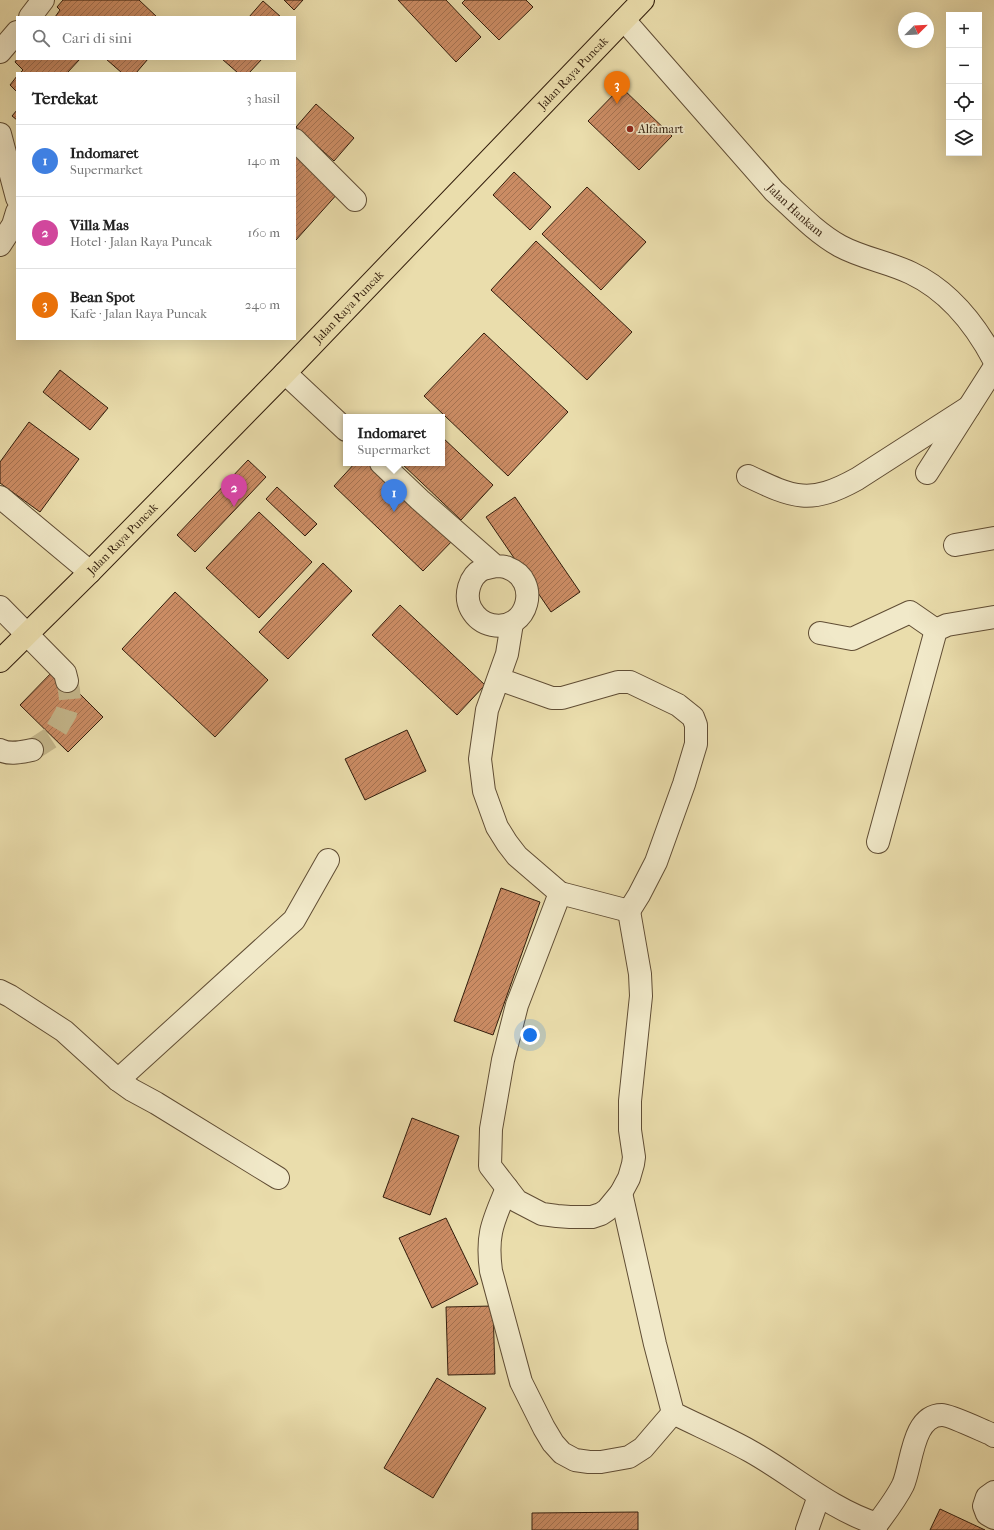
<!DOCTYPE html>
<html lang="id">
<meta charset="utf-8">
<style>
:root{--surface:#fff;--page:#f6f6f6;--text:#222;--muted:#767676;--line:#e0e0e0;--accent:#8f2418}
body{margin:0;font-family:"IM FELL French Canon",serif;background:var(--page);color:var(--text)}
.controls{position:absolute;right:12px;top:12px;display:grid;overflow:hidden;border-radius:0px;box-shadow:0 4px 16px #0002}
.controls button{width:36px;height:36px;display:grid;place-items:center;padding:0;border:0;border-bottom:1px solid var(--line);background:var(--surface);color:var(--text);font:20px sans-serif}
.compass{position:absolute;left:898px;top:12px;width:36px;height:36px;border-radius:50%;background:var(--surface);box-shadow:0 4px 16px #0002;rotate:66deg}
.you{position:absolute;left:530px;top:1035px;width:14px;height:14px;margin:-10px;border:3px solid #fff;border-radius:50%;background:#1a73e8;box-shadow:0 0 0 6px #1a73e833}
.badge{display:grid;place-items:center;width:26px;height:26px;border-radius:50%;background:var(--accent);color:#fff;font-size:13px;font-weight:700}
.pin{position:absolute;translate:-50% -33px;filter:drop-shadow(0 1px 2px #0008)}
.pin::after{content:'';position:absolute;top:21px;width:14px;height:12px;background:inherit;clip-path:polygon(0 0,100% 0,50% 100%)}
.popup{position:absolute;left:343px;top:414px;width:102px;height:52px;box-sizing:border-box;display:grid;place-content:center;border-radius:0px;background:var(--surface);filter:drop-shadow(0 1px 3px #0005);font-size:13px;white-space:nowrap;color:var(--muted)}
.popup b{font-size:15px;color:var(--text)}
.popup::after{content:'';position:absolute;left:50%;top:100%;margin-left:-8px;border:8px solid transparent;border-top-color:var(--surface)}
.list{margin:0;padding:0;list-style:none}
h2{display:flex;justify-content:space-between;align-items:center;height:52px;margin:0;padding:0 16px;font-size:17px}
h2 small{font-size:13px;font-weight:400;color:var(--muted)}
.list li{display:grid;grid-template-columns:26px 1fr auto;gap:12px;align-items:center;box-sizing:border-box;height:72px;padding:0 16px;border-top:1px solid var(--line)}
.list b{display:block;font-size:15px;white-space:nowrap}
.list p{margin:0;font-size:13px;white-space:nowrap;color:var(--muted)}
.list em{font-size:13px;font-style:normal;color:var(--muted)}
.icon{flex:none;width:22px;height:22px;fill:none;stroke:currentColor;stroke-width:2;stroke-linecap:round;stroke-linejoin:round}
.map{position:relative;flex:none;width:994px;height:1530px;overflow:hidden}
.search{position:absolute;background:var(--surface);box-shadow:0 4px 16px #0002;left:16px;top:16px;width:280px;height:44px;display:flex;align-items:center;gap:10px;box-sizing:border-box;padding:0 14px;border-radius:0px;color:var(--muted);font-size:15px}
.panel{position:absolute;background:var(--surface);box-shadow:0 4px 16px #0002;left:16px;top:72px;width:280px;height:268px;border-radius:0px}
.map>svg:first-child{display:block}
.building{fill:url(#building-hatch);stroke:#321d0c}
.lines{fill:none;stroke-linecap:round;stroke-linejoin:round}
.minor-tunnel{stroke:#c5b78c;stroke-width:22;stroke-dasharray:22 11;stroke-linecap:butt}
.minor-casing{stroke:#604d34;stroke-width:24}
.highway-casing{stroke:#321d0c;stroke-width:24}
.minor{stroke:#f1e9c9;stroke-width:22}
.highway{stroke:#eaddac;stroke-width:22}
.poi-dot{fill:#8f2418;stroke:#f1e9c9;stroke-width:1.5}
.labels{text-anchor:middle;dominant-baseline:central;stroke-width:3.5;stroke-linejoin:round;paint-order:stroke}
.street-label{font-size:12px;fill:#321d0c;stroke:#f1e9c9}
.poi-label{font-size:12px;fill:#321d0c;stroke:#f1e9c9;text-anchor:start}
</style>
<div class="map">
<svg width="994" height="1530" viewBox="0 0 994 1530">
<defs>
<pattern id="building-hatch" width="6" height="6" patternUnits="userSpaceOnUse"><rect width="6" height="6" fill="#cb8c64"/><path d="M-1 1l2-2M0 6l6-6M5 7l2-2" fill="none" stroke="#a57251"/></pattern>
</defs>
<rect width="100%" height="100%" fill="#eaddac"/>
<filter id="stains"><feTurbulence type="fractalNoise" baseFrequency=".005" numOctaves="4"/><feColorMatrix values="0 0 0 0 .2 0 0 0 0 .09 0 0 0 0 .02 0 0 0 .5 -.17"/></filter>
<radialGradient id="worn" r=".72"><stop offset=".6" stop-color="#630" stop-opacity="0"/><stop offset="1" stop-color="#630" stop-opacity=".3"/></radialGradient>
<g class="building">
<polygon points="63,0 139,0 157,17 55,17 60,10 57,7"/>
<polygon points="284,0 303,0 294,10"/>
<polygon points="398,0 446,0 481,37 456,62"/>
<polygon points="465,0 526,0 533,7 499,40 462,3"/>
<polygon points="263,1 281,17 249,17"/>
<polygon points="17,59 80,59 67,73 20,73 23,70 15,62"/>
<polygon points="106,59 148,59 136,73 122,73"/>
<polygon points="222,59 262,59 249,73 238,73"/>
<polygon points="17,76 17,92 10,85"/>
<polygon points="621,87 672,136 639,170 588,121"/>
<polygon points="316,104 354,138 334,161 296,127"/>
<polygon points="17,110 17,120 12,116"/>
<polygon points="295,153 339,192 296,240 295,239"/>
<polygon points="514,172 551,207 530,230 493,195"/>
<polygon points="587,187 646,242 601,290 542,234"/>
<polygon points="536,241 632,332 587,380 491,290"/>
<polygon points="484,333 568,412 508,476 424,396"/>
<polygon points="60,370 108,408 90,430 43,392"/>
<polygon points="29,422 79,459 40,512 0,483 0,462"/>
<polygon points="442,437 493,485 461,520 401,463 442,463"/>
<polygon points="248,460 266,477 195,552 177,535"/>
<polygon points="355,463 376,463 455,538 423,571 334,486"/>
<polygon points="277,487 317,524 305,536 266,499"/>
<polygon points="515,497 580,592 551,612 486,517"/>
<polygon points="259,512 312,562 259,618 206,568"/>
<polygon points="323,563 352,591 288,659 259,632"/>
<polygon points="175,592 268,680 215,737 122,649"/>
<polygon points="400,605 485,685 457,715 372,635"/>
<polygon points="55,669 103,717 68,752 20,705"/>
<polygon points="407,730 426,771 365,800 345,759"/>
<polygon points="501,888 540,902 493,1035 454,1021"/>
<polygon points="412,1118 459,1136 430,1215 383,1197"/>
<polygon points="446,1218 478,1284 432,1308 399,1238"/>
<polygon points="493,1306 495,1374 448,1375 446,1307"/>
<polygon points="437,1378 486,1408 433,1498 384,1468"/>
<polygon points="940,1509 985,1530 930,1530"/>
<polygon points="638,1512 638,1530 532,1530 532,1513"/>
</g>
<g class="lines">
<polyline class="minor-tunnel" points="32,750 52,737 66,713 70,700 69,690 67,681"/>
<g class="minor-casing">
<g id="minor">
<polyline points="30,17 43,0"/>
<path id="s1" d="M624,20L774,191C795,210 815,232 840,246C862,258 888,262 911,273C949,291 975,324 994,360"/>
<polyline points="0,52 17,32"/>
<polyline points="0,134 17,198"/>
<polyline points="295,140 355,200"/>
<polyline points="0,245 13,225 17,212"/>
<polyline points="285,373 346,430"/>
<path d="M381,463L420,500L495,566C499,566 504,566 508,568C541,580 529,632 492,625C482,623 476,618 471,609C464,596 469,576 483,569C487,568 492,567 495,566"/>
<polyline points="927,473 994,368"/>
<path d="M748,476C794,498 810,505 857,479L969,407"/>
<polyline points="0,497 90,572"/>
<polyline points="955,545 994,538"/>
<polyline points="0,607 65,673 67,681"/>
<polyline points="820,633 852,639 910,612 936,630"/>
<polyline points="499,679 552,698 562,698 618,682 630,682 678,705 693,717 696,725 696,744 684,784 656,862 639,895 629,911 560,893 517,856 507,843 497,827 484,791 480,759 487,710 507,654 512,623"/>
<path d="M0,750C10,755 21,752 32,750"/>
<polyline points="878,842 936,630 947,625 994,617"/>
<polyline points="560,893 517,1005 503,1060 491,1129 490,1166 517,1201 542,1214 557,1216 570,1217 592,1217 601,1214 607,1210 621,1193 629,1178 633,1164 634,1157 630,1130 630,1101 641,996 640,974 629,911"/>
<polyline points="0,991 10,996 64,1031 118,1080 132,1090 156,1103 278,1178"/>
<polyline points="118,1080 294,920 328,860"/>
<path d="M507,1188C493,1222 486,1234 491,1271L521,1382L544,1428L553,1443L562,1453L575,1460L589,1462H601L629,1457L643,1448L673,1413"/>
<path d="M621,1193L655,1344L673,1413C699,1426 725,1437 750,1451C793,1475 830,1509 877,1524L875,1530"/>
<polyline points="994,1492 987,1497 984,1506 987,1514 994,1518"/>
<path d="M877,1524C886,1512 896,1499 903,1485C912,1465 912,1415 942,1415C950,1415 981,1430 991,1434L994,1436"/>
<polyline points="807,1530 819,1496"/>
</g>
</g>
<g class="highway-casing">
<g id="highway">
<path id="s2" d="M0,661L90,572L285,373L643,0"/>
</g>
</g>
<use href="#minor" class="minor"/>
<use href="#highway" class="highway"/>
</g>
<circle class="poi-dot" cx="630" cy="129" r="4"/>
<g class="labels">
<g class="street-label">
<text stroke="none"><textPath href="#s2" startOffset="821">Jalan Raya Puncak</textPath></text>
<text stroke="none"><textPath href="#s1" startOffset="256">Jalan Hankam</textPath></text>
<text stroke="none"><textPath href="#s2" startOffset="497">Jalan Raya Puncak</textPath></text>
<text stroke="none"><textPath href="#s2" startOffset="173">Jalan Raya Puncak</textPath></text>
</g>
<g class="poi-label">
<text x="638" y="129">Alfamart</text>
</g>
</g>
<rect width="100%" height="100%" filter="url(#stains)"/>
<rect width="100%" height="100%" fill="url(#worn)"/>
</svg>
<div class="controls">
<button>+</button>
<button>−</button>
<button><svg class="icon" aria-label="locate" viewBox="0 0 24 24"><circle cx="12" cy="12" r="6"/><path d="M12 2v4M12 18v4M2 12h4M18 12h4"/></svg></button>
<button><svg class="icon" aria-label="layers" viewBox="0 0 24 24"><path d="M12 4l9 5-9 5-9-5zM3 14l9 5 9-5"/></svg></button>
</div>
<svg class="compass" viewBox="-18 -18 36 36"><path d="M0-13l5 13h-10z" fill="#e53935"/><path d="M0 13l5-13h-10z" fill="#767676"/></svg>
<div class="you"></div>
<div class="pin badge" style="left:394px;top:512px;background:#3f7fe0">1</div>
<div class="popup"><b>Indomaret</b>Supermarket</div>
<div class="pin badge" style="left:234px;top:507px;background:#d1479c">2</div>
<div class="pin badge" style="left:617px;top:104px;background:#e8710a">3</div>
<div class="search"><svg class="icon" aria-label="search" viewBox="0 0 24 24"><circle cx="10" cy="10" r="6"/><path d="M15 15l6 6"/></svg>Cari di sini</div>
<section class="panel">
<h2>Terdekat<small>3 hasil</small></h2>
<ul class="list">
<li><span class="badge" style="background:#3f7fe0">1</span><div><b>Indomaret</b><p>Supermarket</p></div><em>140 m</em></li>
<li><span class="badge" style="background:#d1479c">2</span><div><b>Villa Mas</b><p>Hotel · Jalan Raya Puncak</p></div><em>160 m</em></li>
<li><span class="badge" style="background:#e8710a">3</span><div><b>Bean Spot</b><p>Kafe · Jalan Raya Puncak</p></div><em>240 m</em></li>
</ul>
</section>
</div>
